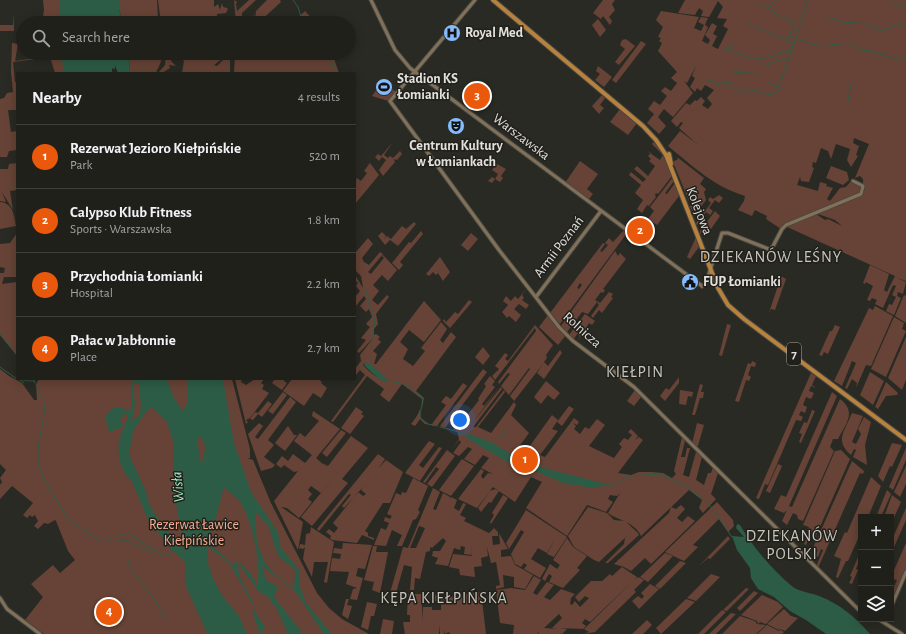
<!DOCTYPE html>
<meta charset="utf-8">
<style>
:root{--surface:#20201b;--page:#282824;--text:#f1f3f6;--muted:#a2a3a3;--line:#3d3e3a;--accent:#ea580c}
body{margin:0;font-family:"Alegreya Sans",sans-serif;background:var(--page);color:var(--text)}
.controls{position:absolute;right:12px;bottom:12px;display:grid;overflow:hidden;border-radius:0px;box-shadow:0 2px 10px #0003}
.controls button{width:36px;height:36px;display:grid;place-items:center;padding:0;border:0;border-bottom:1px solid var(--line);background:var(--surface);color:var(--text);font:20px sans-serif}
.you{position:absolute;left:460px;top:420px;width:14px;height:14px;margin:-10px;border:3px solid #fff;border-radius:50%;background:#1a73e8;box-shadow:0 0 0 6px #1a73e833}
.badge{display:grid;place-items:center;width:26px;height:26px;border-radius:50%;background:var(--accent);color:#fff;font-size:13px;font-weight:700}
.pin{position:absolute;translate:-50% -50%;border:2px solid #fff;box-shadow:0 1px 4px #0006}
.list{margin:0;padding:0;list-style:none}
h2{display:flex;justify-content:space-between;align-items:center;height:52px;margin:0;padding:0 16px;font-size:17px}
h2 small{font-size:13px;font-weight:400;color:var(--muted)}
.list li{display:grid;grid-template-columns:26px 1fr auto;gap:12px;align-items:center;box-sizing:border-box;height:64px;padding:0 16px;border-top:1px solid var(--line)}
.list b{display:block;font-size:15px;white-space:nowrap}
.list p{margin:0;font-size:13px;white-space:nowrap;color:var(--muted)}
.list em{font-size:13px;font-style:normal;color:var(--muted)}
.icon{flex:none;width:22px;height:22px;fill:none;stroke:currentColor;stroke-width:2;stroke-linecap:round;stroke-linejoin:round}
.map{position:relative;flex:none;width:906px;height:634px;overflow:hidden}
.search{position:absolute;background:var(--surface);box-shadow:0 2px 10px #0003;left:16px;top:16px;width:340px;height:44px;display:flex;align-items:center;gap:10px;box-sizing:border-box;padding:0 14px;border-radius:22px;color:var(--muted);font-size:15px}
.panel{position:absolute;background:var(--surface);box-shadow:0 2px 10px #0003;left:16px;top:72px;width:340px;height:308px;border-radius:0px}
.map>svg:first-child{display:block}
.green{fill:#664336;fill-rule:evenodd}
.water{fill:#2d5c46;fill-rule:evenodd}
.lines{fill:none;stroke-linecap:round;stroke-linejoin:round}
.stream{stroke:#2d5c46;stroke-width:1}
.secondary-casing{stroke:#494843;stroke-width:5}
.highway-casing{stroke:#494843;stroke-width:6}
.secondary{stroke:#827159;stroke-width:3}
.highway{stroke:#b7823e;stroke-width:4}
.labels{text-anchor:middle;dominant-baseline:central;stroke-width:3;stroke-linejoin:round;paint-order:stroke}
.shield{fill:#21201a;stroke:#a8a7a3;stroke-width:1}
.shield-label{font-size:13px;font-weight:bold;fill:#e2e1de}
.poi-label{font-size:14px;font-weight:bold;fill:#e2e1de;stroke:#21201a;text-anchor:start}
.street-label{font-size:14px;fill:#e2e1de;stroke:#21201a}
.park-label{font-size:14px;fill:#f7ae94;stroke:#21201a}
.water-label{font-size:15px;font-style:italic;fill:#a3f1ca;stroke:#21201a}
.quarter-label{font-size:16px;letter-spacing:1px;fill:#c7c6be;stroke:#21201a}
</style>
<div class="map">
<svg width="906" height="634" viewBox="0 0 906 634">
<rect width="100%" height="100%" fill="#2a2a24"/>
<g class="green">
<polygon points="43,0 88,0 86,23 42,23 44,10"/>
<polygon points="119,0 157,0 158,19 160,23 123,23 119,9"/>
<polygon points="158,0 214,0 214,7 218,4 220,10 222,3 223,7 227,8 228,9 226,13 217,14 217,23 212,23 212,18 207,23 161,23"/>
<polygon points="234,0 237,2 236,4 237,11 249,0 256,0 242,13 242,23 236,23"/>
<polygon points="267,0 280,0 281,2 258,23 245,23 254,15 255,19 256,11"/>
<polygon points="603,0 615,0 612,4 615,10 609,17 612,21 610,25 603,16 601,19 593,13"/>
<path d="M685,0H906V281L897,278L906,282L903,294L898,292L897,296L901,298L894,315L886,311L889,304L892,305L896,297L892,295L896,286L893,285L883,308L875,304L877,300L872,298L870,301L867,300L873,286L866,282L865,284L863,283L870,265L889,274L884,290L887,292L895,276L785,226L816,214L825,220L828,219L842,226L835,220L818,214L863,193V179L860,176L855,178L869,144L854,138L853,143L859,146L856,155L858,156L851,167L847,160L850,149L836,144L831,159L828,151L821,148L816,163L813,162L812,167L814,168L809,182L801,181L800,177L797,185L818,191L820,182L827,184L826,186L833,188L827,199L830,201L840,188L846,187L851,181L862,186L861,193L786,223L781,229L766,219L767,216L755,210L752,216L738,210L744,201L745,196C713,186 694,167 668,146L680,131L697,144L679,128L683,123L681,122L677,127L671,121L686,103L690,105L695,100L697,101L701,97L705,101L702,105L708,109L712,104L707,98L714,90L705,85L701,91L697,88L695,92L690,87L695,78L692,76L696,66L687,83L684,81L693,93L673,117L664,109L658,117L666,126L659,134L647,123L654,114L648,109L654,101L660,105L667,96L661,91L665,87L671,91L677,83L671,78L677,72L658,51L662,43L659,41L661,38L658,37L663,27L656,20L661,11L699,17L694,28L701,31L704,25L698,22L701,17L708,18L705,25L708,27L702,41L708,44L710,40L705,35L712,23L717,26L713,34L717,36L712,46L718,49L728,29L723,26L727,19L717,18L723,7L718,1L709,17L701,16L703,11L699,8L695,15L678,13Z"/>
<polygon points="305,11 316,23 294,23 293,22"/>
<polygon points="14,14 14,31 0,31 0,25 13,25"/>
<polygon points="598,19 606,30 600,37 592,25"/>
<polygon points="626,39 635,46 619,65 615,62 625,49 620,45 622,40"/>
<polygon points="641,41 646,44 616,83 612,80"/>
<polygon points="12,43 18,44 15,61 49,56 49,53 87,53 89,73 55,73 50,57 13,62 15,82 17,83 17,110 8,110 11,132 17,131 17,150 9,151 7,157 0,157 0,99 4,98 7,93 13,92 11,72"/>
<path d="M129,53H160C163,63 159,64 156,73H130Z"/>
<polygon points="166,53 175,53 171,61 176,66 169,65 170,68 162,73 158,73 165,65"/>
<polygon points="180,53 222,53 223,58 214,65 217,66 224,59 230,58 230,73 182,73 184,61 179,57"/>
<polygon points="235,53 312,53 314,58 313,53 332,53 339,73 234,73"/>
<polygon points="598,66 612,77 604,87 595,80 600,74 596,71"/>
<polygon points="383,81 396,92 388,101 372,96"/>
<polygon points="602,95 605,98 600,105 604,108 599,114 592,106"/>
<polygon points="620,109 637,123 628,135 610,122"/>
<polygon points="655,140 661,149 672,176 658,194 656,193 655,195 656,197 649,206 647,205 642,213 637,209 643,200 635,193 641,185 629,175 631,172 643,182 646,179 634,169 637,166 648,176 655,166 649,161 651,159 648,156 651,153 647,151 660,160 663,155 652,144"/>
<polygon points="393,142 384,155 388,158 390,156 393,158 400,151 402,154 397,160 395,159 394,160 395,162 383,176 379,170 386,160 382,157 379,161 375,157 378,154 381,156"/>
<polygon points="677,157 704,178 700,184 706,189 704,192 706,200 694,216 690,206 698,196 694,193 689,201 673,162 678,159"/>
<polygon points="580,161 598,174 587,189 593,194 589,199 565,183"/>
<polygon points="17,163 17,190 10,191 13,210 2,192 6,202 0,201 0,169 8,169 9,164"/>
<polygon points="370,163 379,175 355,204 355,181 357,178 361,181 367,173 364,171"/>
<polygon points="497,164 506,169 501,176 503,178 500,182 495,179 492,183 488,181 492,177 495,179 498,174 492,170"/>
<polygon points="831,166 847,172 849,180 843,185 826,178"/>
<polygon points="673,177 674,181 665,193 667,194 675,183 679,196 657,225 648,219 654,211 650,207"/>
<polygon points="719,195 723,198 719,203 715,200 709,208 713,211 710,215 706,212 697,225 696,223 711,203 708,200 710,197 713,199"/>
<path d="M0,202C13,203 14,215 16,226L0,229Z"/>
<polygon points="715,211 720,216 711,229 707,226 700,234 700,231"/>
<polygon points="414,222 416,224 398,246 390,240 385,245 378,236 382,232 386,236 384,239 387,236 391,239 402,226 406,229"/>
<polygon points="624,230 627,233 560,324 556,320 582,285 580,283 577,288 579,289 556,320 550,313 603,243 605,244 600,251 602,252 608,245 605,243 609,238 613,242"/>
<polygon points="421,231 423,234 400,262 403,265 399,270 392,263 409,242 411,243"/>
<polygon points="17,233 17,277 4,277 2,284 17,282 17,356 0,335 0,273 4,273 5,268 0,267 0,244 10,243"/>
<polygon points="471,233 478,239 468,251 461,245"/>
<polygon points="696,237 699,247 690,259 687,257"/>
<path d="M368,238L373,244L362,258L364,262L369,265L380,252L383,254L368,272L371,274L384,258L382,256L383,255L397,270L388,281L382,275L373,285L379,291L372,300L378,305L387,295L389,297L376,314L378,324L374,329V335L376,334L380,337L378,339L381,342L373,351L377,354L374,364H376L424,301L441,320L424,342L409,330L400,342L408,349L403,359L413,366L425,351L421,348L441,322L447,329L440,340L443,343L451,332L456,337L416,391L424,398L420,410L421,418L428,424H432L446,405L441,402L446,396L451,399L463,383L467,386L437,426L425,424L420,419L415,426L411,424C417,417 422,408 422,399L402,384L389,402L380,395L384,389L367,376L333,422L331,421L365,375L360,370L355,376V369L361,361L360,355L374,337L359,353L357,351L366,340L361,338L370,327L366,324L372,317L369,309L366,312L360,306L366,299L364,296L355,307V297L360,291L356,286L358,283L355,280V275L363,288L361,276L355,270V253ZM365,363L389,381C379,380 370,373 363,365Z"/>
<polygon points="615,251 618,256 620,253 626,259 603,289 605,290 603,293 601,292 595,300 600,303 609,292 613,294 611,297 613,298 602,313 599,310 593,318 591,316 599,305 597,302 588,314 582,312 567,332 561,326"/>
<polygon points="440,257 450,272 443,281 438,273 436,275 433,272 429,276 426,274"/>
<polygon points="781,276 786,279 775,310 771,309 769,313"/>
<polygon points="527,288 522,295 524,298 522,300 529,305 526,309 519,304 514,309 521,315 516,322 509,316 507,318 502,312 508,305 503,301 506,296 511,301 515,296 518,299"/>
<polygon points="904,295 906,296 906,323 895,316"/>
<polygon points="469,300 472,302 450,328 443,321 444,319 446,322 455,312 458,314"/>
<polygon points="875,306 893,316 871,366 866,365 856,388 857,383 852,379 847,389 845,388 856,363 852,361 842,386 834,381 869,308 873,310"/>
<polygon points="585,314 595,321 592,325 589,323 577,342 580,336 577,334 574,339 569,335"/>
<polygon points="548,315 566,335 558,345 539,327"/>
<polygon points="894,317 904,323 902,329 906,331 886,377 871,369"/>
<polygon points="727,324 731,325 722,356 719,355"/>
<polygon points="535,325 553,345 546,355 547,358 544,362 548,366 560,350 562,353 544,379 537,373 543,364 514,401 510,396 530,369 529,368 509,395 501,386 510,374 508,373 499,384 498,382 536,331 535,328 495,380 492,376 499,369 495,366 505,353 508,355 505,359 508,361"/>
<polygon points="835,325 840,327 828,354 824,352 822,356 819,355 830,331 832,331"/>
<polygon points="906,337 906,380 902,390 888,378"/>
<polygon points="483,347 490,356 483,365 475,357"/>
<polygon points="752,361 756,363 755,367 751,366 748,375 751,377 749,381 746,380 739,402 735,401 748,363 751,364"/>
<polygon points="0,369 9,376 22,383 34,400 37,400 36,384 39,379 232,379 250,449 250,458 247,458 253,460 271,503 317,593 329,608 342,619 369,634 44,634 25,620 43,597 31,584 53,565 60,573 75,560 68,551 56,521 55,520 48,524 44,523 38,529 34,526 38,521 35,515 32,517 30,515 27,518 23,515 33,503 12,486 0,499 0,485 2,482 0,478 6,470 0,464"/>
<polygon points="483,369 487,372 445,428 440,426"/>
<polygon points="870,372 884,381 873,405 860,395"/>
<polygon points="811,373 816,376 812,385 816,388 811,386 809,391 814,393 811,399 806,397 803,405 807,407 805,413 801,411 799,415 803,417 801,421 796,420 768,485 765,484 759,499 756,498"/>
<path d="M490,376L495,381L492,385L495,387L482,404L484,406L500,386L471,425L501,387L502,389L473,427H476L504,390L505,392L478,427L491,433L514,402L516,405L511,415L529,433L518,448L527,450L552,415L558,420L552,429L558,431L540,455L545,457L574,418L579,422L577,425L573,423L576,426L574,429L580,434L585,427L589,429L597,419L605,425L589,446L614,458L622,447L619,444L624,438L628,440L632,435L628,432L631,429L638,436L635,440L639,437L643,440L618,473L631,475L639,472H652L663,473L672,478L676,474L674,471L682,437L685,441L681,457H685L687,448H690L683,475L689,477L696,452L702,457L696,480L704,485L708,473H711L713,467L718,473L711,494L716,499L703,513L699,508L702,500L689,490L641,536C634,521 618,521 608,513L620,493L617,496L610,495L608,499L613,502L606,512L587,505L567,536L526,508L542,482L531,477L515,502L493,487L490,491L495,489L499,491L491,503L489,502L481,512L478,508L490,491L477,508L458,499L481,469L484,471L481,476L483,479L488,473L493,474L481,468L489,458L483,455L475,465L464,459L472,449L468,447L459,456L453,453L461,442L459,440L452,449L459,439L457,431L453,430L455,427L459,426L479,400L478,399L486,386L484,384Z"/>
<polygon points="679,377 679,383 665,401 660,396 666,388 669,390"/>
<polygon points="235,379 242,379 241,382 246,385 255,379 264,379 261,383 264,385 262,389 269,393 250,418 246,420 248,422 246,424"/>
<polygon points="275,379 284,379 284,381 287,383 282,390 272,383"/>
<polygon points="292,379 318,379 322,382 321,383 327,388 321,398 313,393 304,406 283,391"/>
<polygon points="546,381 560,393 554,400 548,395 541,404 534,397"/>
<polygon points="886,382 898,393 897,395 886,396 878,409 875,407"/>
<polygon points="700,384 703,385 701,392 704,392 703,398 700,398 695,415 692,415"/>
<polygon points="635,390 641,397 634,406 627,401"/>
<polygon points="680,390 693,392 692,397 688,396 686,405 679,404"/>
<polygon points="283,392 287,395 273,414 268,411"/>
<path d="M832,392L837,396L789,506L792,507L840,399C857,412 846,424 838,439H833L830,447L834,451L803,521L798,519L797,515L793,513L787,525L782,521L787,510L784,513L774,509L781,495L786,497Z"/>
<polygon points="290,397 296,402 268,440 274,445 264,457 275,465 272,468 261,471 248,434 259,423 263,426 255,437 258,439"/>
<polygon points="268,401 272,404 262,417 258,414 253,420 250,419 255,412 258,413"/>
<polygon points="569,406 574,409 562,426 557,422"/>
<polygon points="356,407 363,412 361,414 364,416 350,434 341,428"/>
<polygon points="812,410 815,411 801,443 799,442 802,434 799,433 804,422 807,423"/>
<polygon points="313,411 340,429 316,458 326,467 322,463 328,466 351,436 368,448 342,479 348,483 312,526 301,517 349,459 321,493 311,486 308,490 312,494 308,499 312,502 299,518 287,508 281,507 303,522 298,550 274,501 298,471 294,472 284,465 281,468 276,464 282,456 288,461 293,454 305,463 312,455 294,441 300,433 305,437 319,421 312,416"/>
<path d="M852,413L863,416L852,442L856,444L861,434L858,429L864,417L871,422L865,445L867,465L853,457L856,450L854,449L851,455C834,440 845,431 852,413Z"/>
<polygon points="697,423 704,425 697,449 692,444"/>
<polygon points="288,426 294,435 297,435 285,451 275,443"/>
<polygon points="341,430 346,433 327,457 322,453"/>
<polygon points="429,441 435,444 419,465 423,468 439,447 442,448 420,481 405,473"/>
<polygon points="892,443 902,445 892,467 890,466 883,482 878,476"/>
<polygon points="906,448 906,460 893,490 889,487"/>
<polygon points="447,450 455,456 432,487 427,484 439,469 436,467 425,483 423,482"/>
<polygon points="841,450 850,459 815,538 810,536 806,545 804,544 809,532 807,531 809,527 803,525 835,451"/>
<polygon points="378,454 385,459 378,469 386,460 403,472 390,503 383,503 365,531 368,533 368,536 374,538 374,540 362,535 357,543 332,540 330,538 331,536 326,532 329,529 334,533 338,528 333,523 358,492 363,496 366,494 361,490 364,486 344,508 342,506 351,495 349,494 319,531 317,529"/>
<polygon points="462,459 474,466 451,496 439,490"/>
<polygon points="852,461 864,471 863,474 860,473 818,568 816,567 823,550 821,549 818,557 815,556 818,550 813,548"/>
<polygon points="778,464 782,466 770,493 766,491"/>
<polygon points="906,466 906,484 900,497 894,492"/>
<polygon points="871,477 881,486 868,517 861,517 861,532 848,561 846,561 838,578 836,577 841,559 834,556 845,532 847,533"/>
<polygon points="413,478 428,486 418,510 420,512 416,519 413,520 402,546 397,546 402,535 392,530 386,546 374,545 381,528 386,530 389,523 384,521 385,517 390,519 392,516 387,514 396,493 401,495 402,492 406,493"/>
<path d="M433,488L440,492L433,509L436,510L443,493L450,497V499L451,497L457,500L454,508L459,511L463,503L466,504L460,515L466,518L464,521L489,533L494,528L498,532V536H492L493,545L500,544L499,533L508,549L501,550V557L511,556L515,565L533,575L525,589L514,587V577L503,575L504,587L496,589V586L500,585L496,562L491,563L487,547L488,556L481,558L482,566L474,567L475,577L460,575L459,569L449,567L453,554L472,556L470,537L472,555L464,554L465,547L461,546L460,550L454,548L448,566L435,564L438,558L432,556L433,551H440L446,541L443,538L432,548L430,547V551L426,552L420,579L415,578L414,590H410L412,567L404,565L396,593H390L403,547L408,548ZM419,526L425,528L416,548H410Z"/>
<polygon points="887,490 891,494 881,517 876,517"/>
<polygon points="503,495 508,498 491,524 490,522 494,515 492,513"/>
<polygon points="892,495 901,502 891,524 891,517 884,517"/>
<polygon points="717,502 733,520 734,526 728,532 719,519 693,545 698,547 684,561 665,552"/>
<polygon points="681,505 685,509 677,518 682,522 688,516 695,521 651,564 645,558 631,571 624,567 614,564 669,513 671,507 676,509"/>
<polygon points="588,507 607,513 614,520 625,521 638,533 639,535 608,563 605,563 624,544 625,538 628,535 599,562 594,560 574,547 568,536"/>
<polygon points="906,508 906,520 891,554 891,542"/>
<polygon points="526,510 567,537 554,557 547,554 555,539 547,553 538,548 531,559 546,568 540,578 524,569 527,565 524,563 521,567 515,564 511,554 524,532 521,530 509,549 506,543"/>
<polygon points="311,527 334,542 327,583 324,582 328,562 314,562 312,577 303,559 305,547 303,549 299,548 300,544 305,545 306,534 310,533"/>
<polygon points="728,536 730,539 710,559 708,558 699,566"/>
<polygon points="567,538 573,547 587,556 577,568 580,570 563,588 549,582 552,576 549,574 545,581 542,579 550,564 557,569 560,565 553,560"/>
<polygon points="343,543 372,545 365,569 358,568 356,576 363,578 357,600 350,599 353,589 357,588 346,584 349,572 330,571 332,558 340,559 341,554 333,553 334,548 342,549"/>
<polygon points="906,543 906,571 895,597 891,594 897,580 893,579 891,583 891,577"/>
<polygon points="373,546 377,546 376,552 388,552 380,593 372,590 374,582 364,580"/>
<polygon points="861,550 861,556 856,569 858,570 852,584 849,583 852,577 850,576"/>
<polygon points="665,553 673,556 648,582 640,577"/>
<polygon points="680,561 686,563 660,589 655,586"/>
<path d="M622,567L637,577L634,580L638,577L644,580L634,590L636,592L595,632L584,634L589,632L584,629L634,580L590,622L585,619L582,623L586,626L583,629L560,628L567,629L562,634H538L540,631L537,634H513L514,625L500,623L496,590L511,588L525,590L534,576L541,580L533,593L537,595L547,582L554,585L544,597L550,600L561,589L575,594L571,598L570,604L572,605L575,601L580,607L589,598L585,596L579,602L575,597L591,581H602L610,574L612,576ZM559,614L562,618L552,628L558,629L544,628Z"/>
<polygon points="711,574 720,577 696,601 687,598"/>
<polygon points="650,584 659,589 639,609 632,601 638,596 642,599 644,596 641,593"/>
<polygon points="746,588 749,589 727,611 723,610"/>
<polygon points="754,591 758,593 740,611 737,608"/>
<polygon points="481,592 486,634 450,634 449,632 445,634 445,630 444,634 440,634 440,625 439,634 405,634 403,622 410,622 410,615 407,615 408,594 421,594 423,621 423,607 432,607 432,610 441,610 441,601 432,601 432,595 449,597"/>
<polygon points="762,595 778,602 783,607 766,624 760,622 758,624 757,621 741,615"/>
<polygon points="346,599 349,599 347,605 352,606 348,619 342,615"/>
<polygon points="686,599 695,602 661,634 656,628"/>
<polygon points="367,602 377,604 374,616 371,616 368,630 361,627"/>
<polygon points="784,609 791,616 798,618 785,631 778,628 784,632 782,634 757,634 767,625 779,631 781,631 767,624"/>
<polygon points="722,610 726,612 704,634 698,634"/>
<polygon points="731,613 736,614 716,634 709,634"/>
<polygon points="740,616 755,621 757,624 766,625 756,634 722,634"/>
<polygon points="383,619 394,621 392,634 380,634"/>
<polygon points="647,620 652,625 643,634 632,634"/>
</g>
<g class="water">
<polygon points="60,0 119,0 119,9 123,23 59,23"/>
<polygon points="61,53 129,53 130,73 118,73 115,65 115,69 112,68 112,73 64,73"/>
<path d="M365,363L372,365L390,382C381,383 370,371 364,365Z"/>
<path d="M134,379H167L173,396L183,412L187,403L188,379H223L234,443L251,492L278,532L280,547L297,567L300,572L299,584L306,603L332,634H324L295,591L262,566L266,580L278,587L274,597L303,634H288L277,609L267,596L259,592L238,563C237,577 247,590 253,602C254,605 254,609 255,612C258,617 262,621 265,628L261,633L259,632L253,613V605L235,573L230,564L209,547C202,554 214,582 219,590C224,599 232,607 238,615C242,621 243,628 248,634L207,633L185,584L186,566L183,559L180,558L175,551L170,550V547L149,522L132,481C119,471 115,448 122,432C124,426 127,422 128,415L124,414L120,420L123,424L121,428L109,432L105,416L114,407L123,408L125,411L131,409C134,399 127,387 134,379ZM133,382L139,384L141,407L139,416L132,421L135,405ZM151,407L167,422L173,441V487L185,551L158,519L149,504L146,492L129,455L133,431L146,412ZM200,437C208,444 205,454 201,464L197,439ZM224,487C229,492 236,497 240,502C252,519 262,566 257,586L253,577L241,563L235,562L233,565L214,547L211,536ZM255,514H258L269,527L276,551L280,558L290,565L295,571L294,589L277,576L265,563L257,543Z"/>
<polygon points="466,433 493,443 514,456 547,469 610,485 591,488 563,483 521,465 511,464 468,439 465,434"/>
<path d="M737,524L740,525C753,547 772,570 793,587C800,592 812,593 819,596C840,604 855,617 870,634H826L806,620L790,611L774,597L758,589L751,578L750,568L737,550L732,536L744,537L736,528Z"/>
</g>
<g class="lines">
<g class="stream">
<polyline points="293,0 298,7"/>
<polyline points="891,3 906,8"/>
<polyline points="762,4 781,17 795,22 787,41"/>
<polyline points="298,7 303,23"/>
<polyline points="770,8 774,0"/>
<polyline points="827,17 843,22 868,24 880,31 901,24 906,26"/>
<polyline points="747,23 793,44"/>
<polyline points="790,36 794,38"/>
<polyline points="796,39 821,46 849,43 863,51 871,50 875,53 902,60 906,58"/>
<polyline points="794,44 808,0"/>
<path d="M724,48C737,52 749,60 764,58C774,57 781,50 792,50"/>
<polyline points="726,51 729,45"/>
<polyline points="730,52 733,46"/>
<polyline points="325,53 335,65"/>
<polyline points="761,60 762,55"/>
<polyline points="335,66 336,73"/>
<polyline points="764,66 782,59 789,59"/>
<polyline points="733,72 759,74 768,83 779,87"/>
<polyline points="704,77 707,80"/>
<polyline points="708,80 719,85"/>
<polyline points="722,83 728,82 737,90 745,92 753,90 770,95 778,91 793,45"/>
<polyline points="848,101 852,80"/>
<polyline points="365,288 375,322 372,337"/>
<polyline points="0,334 17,355"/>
<polyline points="371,366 372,339"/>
<polyline points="0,367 17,379"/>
<polyline points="18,379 28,381"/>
<polyline points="33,379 35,383"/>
<polyline points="20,380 24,383"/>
<polyline points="29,381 35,381"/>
<path d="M394,382L404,384L422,397C425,404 419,410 420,418L428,424L437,426"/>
<polyline points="36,385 42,399"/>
<polyline points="44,403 45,408 38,449 38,464 44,479 68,519 100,541 105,542 112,538"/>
<polyline points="440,427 466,434"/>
<polyline points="501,439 506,429"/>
<polyline points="627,476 661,474 670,478"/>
<polyline points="670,478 691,490 711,507"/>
<polyline points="609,485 619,483 626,477"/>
<polyline points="711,507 732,537"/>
<polyline points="116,536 128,533 163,556 173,552"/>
<polyline points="117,540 126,540 151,552 154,550"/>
<polyline points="127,558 132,570 155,600 166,620"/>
</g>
<g class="secondary-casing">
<g id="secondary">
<polyline points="371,0 395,50 410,68 702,286"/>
<polyline points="475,0 390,101 499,250 559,327 573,341 634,387 861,612"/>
<polyline points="702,286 706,283 722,233 728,233 771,250 782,229 786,225 861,194 863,186 853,181"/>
<polyline points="536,297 601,211"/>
<polyline points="0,598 7,609 40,634"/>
<polyline points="891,607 906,572"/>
<polyline points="878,619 902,634"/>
</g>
</g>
<g class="highway-casing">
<g id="highway">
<polyline points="493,0 643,126 656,140 666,155 718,288 728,305 744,319 906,440"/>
<polyline points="669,154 671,164"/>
</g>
</g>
<use href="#secondary" class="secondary"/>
<use href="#highway" class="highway"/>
</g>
<defs>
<g id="hospital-disc" transform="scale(0.9)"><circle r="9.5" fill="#85bbfb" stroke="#21201a"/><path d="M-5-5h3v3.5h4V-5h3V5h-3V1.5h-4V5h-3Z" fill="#111"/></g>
<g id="stadium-disc" transform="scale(0.9)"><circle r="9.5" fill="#85bbfb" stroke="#21201a"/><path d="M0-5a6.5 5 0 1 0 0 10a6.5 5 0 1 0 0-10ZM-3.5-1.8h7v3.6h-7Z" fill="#111"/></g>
<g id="theatre-disc" transform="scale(0.9)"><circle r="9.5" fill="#85bbfb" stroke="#21201a"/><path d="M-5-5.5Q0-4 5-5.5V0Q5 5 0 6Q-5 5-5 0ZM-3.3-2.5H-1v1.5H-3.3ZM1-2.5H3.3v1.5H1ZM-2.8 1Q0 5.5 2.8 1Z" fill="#111"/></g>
<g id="civic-disc" transform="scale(0.9)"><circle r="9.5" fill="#85bbfb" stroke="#21201a"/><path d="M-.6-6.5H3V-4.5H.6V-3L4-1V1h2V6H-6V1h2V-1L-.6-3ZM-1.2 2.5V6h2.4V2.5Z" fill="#111"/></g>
</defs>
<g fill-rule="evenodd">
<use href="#hospital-disc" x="452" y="33"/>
<use href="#stadium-disc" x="384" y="87"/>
<use href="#theatre-disc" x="456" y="126"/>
<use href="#civic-disc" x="690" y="282"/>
</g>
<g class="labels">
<rect class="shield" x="787" y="343" width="14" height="22" rx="3"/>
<g class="shield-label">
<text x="794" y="354">7</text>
</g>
<g class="poi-label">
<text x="465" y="33">Royal Med</text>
<text x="397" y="79">Stadion KS<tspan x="397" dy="16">Łomianki</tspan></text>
<text x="456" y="146" text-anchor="middle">Centrum Kultury<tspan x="456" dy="16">w Łomiankach</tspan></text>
<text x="703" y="282">FUP Łomianki</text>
</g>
<g class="street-label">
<text transform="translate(521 137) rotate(37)">Warszawska</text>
<text transform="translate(699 211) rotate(69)">Kolejowa</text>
<text transform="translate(559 247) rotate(-53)">Armii Poznań</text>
<text transform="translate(582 330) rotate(42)">Rolnicza</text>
</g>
<g class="park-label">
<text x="194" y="525">Rezerwat Ławice<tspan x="194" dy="16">Kiełpińskie</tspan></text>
</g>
<g class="water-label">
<text transform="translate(178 487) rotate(-95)">Wisła</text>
</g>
<g class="quarter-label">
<text x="771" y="257">DZIEKANÓW LEŚNY</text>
<text x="635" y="372">KIEŁPIN</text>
<text x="792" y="536">DZIEKANÓW<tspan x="792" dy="18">POLSKI</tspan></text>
<text x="444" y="598">KĘPA KIEŁPIŃSKA</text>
</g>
</g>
</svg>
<div class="controls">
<button>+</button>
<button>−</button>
<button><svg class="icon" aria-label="layers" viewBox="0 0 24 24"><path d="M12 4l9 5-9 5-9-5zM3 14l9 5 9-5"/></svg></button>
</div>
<div class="you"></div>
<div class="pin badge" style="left:525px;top:460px">1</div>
<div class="pin badge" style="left:640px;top:231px">2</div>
<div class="pin badge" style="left:477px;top:96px">3</div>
<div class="pin badge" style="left:109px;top:612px">4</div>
<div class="search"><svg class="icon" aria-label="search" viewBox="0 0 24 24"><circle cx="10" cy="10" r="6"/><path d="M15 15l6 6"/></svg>Search here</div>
<section class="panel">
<h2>Nearby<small>4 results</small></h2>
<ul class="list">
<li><span class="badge">1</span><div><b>Rezerwat Jezioro Kiełpińskie</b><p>Park</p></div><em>520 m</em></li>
<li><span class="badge">2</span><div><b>Calypso Klub Fitness</b><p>Sports · Warszawska</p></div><em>1.8 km</em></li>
<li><span class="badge">3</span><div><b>Przychodnia Łomianki</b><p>Hospital</p></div><em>2.2 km</em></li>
<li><span class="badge">4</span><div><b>Pałac w Jabłonnie</b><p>Place</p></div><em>2.7 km</em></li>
</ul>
</section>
</div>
